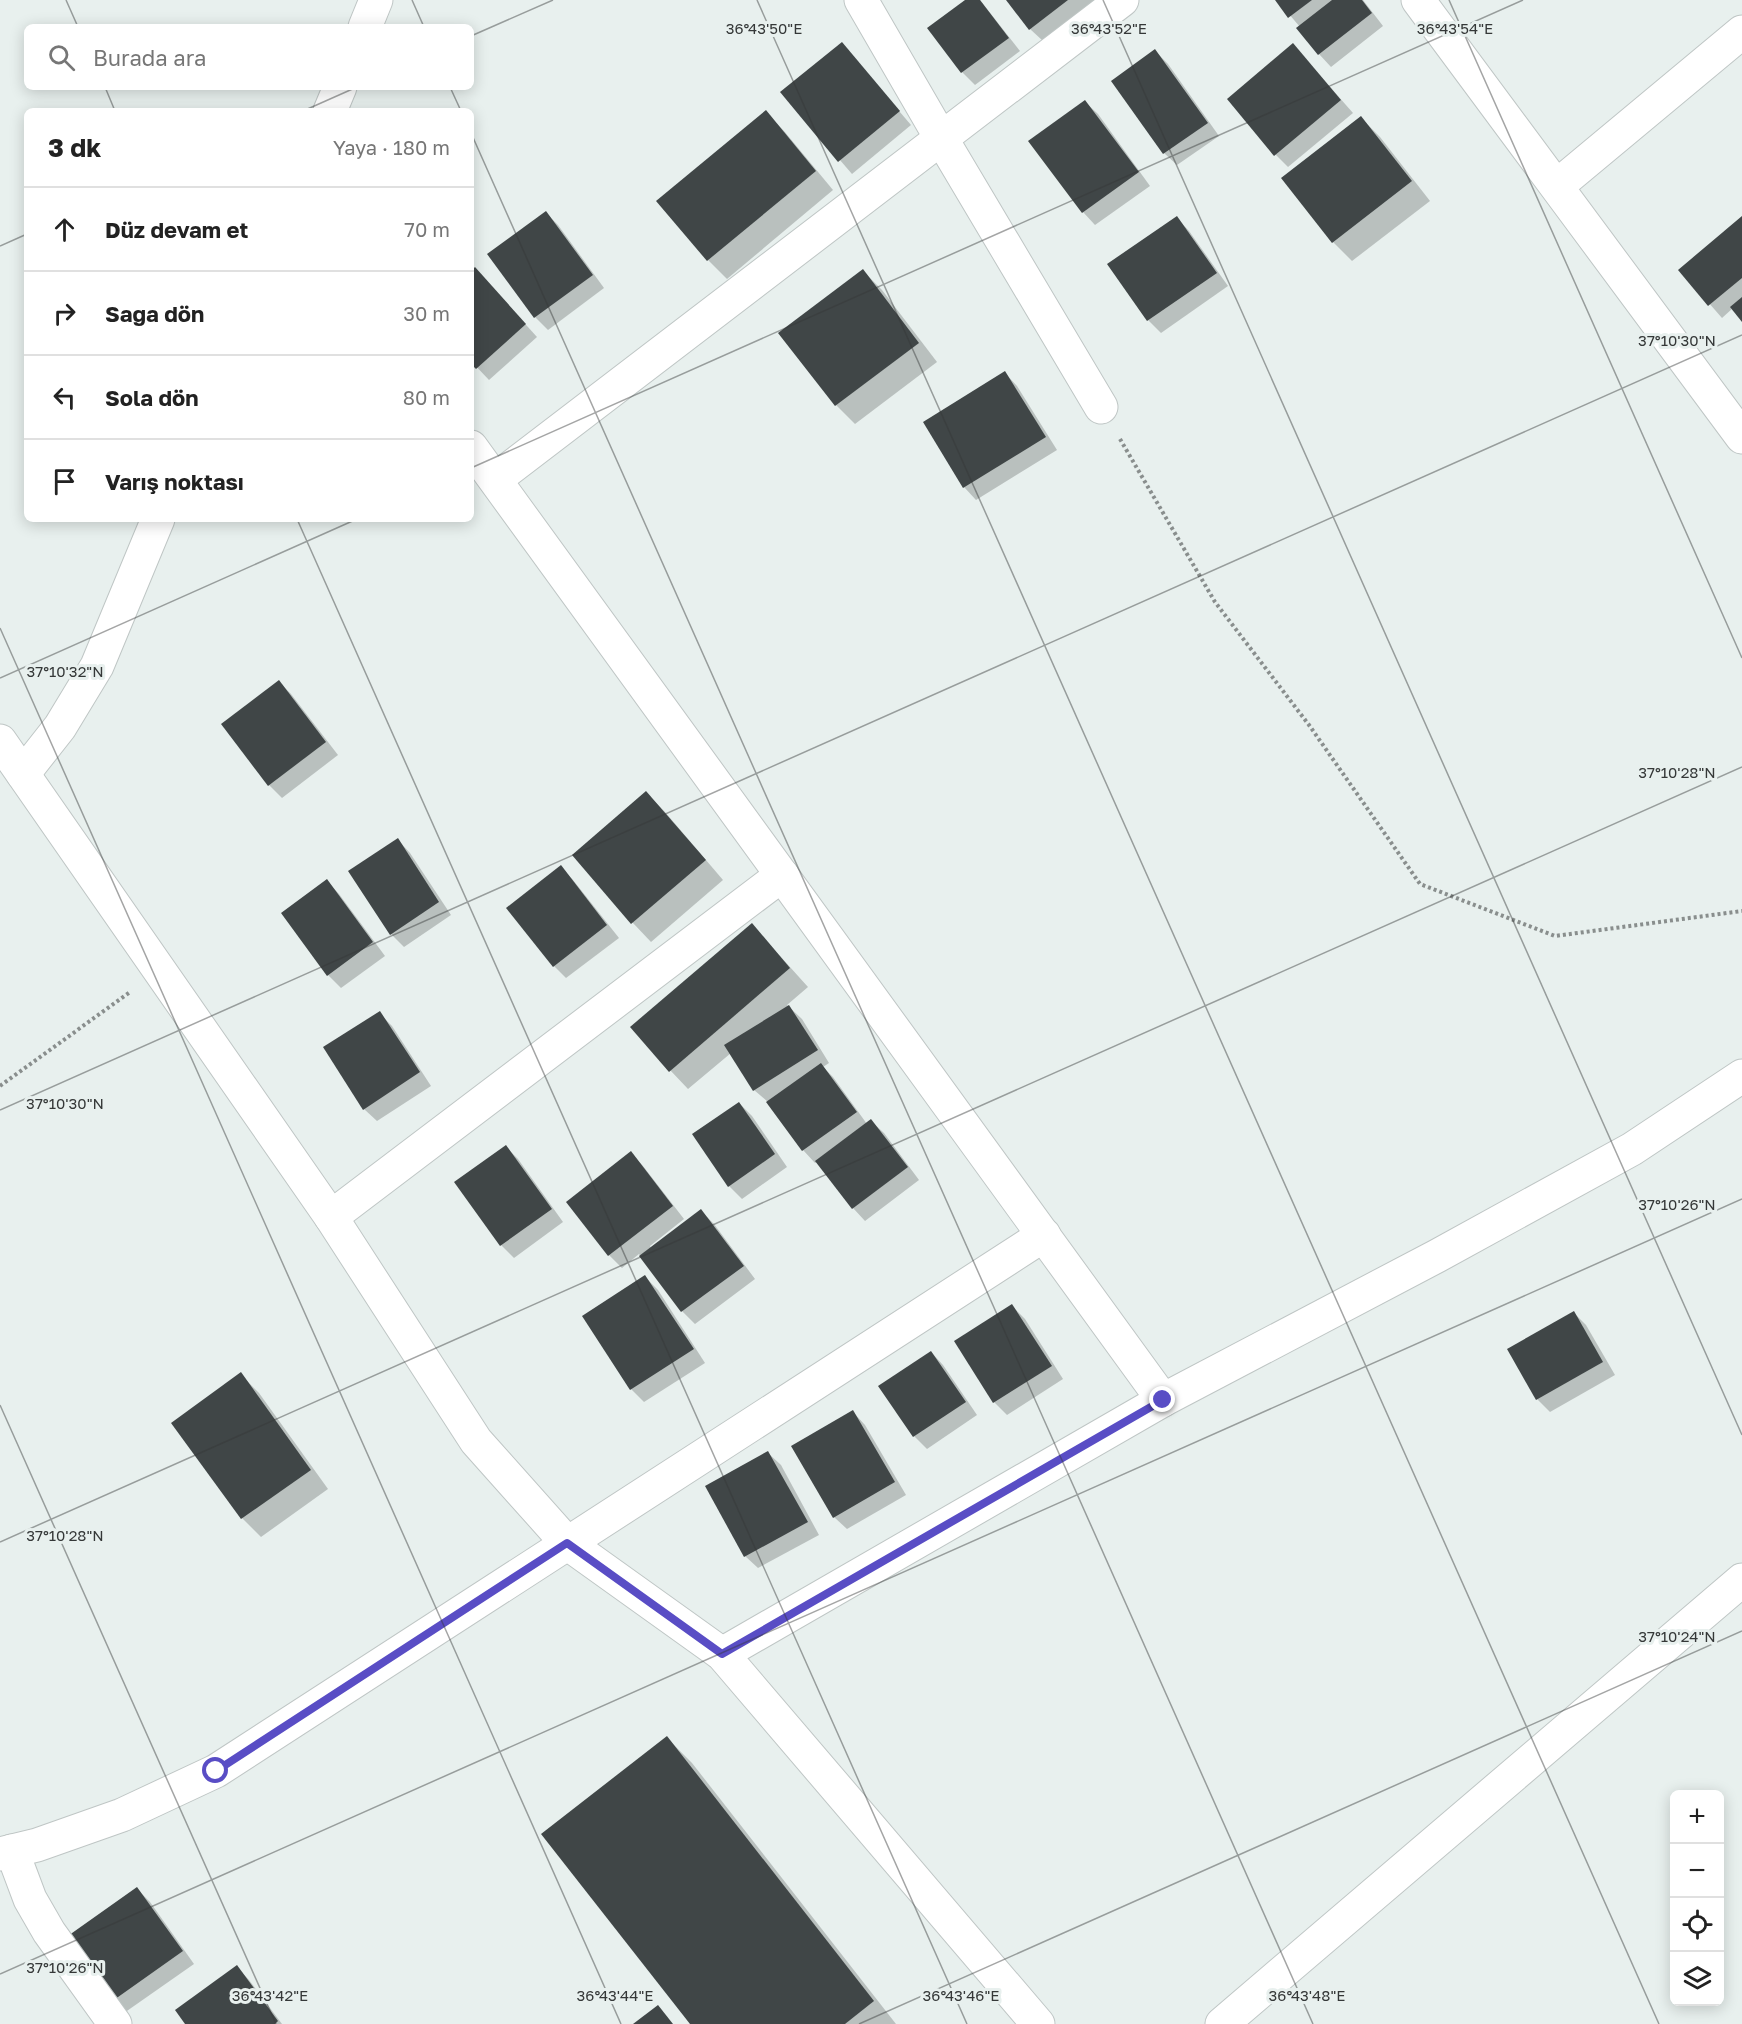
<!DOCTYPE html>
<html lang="tr">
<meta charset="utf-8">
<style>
:root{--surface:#fff;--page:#f2f2f2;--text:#222;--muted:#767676;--line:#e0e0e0}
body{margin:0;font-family:"Golos Text",sans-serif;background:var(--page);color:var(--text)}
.controls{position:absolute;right:18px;bottom:18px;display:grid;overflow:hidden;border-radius:9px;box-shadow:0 3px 15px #0003}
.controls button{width:54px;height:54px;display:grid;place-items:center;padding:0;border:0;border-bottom:2px solid var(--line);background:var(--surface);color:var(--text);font:30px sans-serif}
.stop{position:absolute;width:18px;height:18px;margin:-14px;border:4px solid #594dc5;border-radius:50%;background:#fff}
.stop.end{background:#594dc5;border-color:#fff;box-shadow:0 2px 6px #0008}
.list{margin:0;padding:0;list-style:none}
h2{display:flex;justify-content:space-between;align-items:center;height:78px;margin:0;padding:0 24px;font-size:26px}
h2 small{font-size:20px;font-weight:400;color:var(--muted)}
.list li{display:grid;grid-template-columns:39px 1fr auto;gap:18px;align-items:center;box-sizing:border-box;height:84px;padding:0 24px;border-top:2px solid var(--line)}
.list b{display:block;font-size:22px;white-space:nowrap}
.list em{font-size:20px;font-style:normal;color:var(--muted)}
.icon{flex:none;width:33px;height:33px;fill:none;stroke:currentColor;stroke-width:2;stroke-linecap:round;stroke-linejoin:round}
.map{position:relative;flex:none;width:1742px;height:2024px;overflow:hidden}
.search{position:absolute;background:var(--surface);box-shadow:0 3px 15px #0003;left:24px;top:24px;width:450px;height:66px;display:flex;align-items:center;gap:15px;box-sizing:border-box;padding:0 21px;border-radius:9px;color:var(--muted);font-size:22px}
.panel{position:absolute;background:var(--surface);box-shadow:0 3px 15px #0003;left:24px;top:108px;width:450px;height:414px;border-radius:9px}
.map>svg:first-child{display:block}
.shadow{fill:#0003}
.building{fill:#404647}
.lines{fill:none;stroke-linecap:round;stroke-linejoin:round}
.minor-casing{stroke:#bfc6c5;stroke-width:35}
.path{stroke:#898e8d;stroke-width:4;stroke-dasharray:3 3;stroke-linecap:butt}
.minor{stroke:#fff;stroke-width:33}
.route{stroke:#594dc5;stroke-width:8}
.ticks{fill:none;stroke:#353838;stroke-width:1.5;stroke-opacity:0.45}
.ticks-label{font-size:15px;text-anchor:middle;fill:#353838;stroke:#e8f0ee;stroke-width:6;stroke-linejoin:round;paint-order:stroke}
</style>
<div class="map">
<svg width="1742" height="2024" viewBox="0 0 1742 2024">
<rect width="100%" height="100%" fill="#e8f0ee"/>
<g class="shadow">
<polygon points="967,0 980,0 1020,51 975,85 962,72 930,28"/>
<polygon points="1008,0 1094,0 1095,2 1043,41 1030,29"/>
<polygon points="1277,0 1363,0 1383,26 1331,67 1319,54 1300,27"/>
<polygon points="842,44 911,125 852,174 782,93"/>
<polygon points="1293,45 1353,113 1288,167 1275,154"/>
<polygon points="1155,51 1168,64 1219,136 1177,165 1164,153"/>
<polygon points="1085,102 1098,114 1150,186 1095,225 1083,212"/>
<polygon points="765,112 784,131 833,190 727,279 708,260"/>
<polygon points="1361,118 1380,137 1430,201 1352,261 1333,242 1283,178"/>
<polygon points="546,213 558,225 604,288 548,330 535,317"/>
<polygon points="1177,218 1189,231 1228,286 1161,333 1148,320"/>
<polygon points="1742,218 1742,320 1733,308 1722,318 1680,270"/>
<polygon points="863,271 882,290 937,362 855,424 836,405 780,333"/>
<polygon points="471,273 487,282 537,337 489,380 471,361"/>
<polygon points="1005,373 1017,386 1057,450 976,500 964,487"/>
<polygon points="279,682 291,694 338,755 282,798 269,785 223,724"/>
<polygon points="646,793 665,812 723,880 651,942 633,923 574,856"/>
<polygon points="398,840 410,853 451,915 404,947 391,934"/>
<polygon points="561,867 573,880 619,938 566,978 554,966"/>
<polygon points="327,881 339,894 385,956 341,988 328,975 283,913"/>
<polygon points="752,925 808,987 787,1005 802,1019 829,1063 823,1067 833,1077 867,1124 871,1121 884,1133 919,1180 865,1221 853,1208 818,1161 815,1163 803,1150 768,1102 754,1090 731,1053 688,1089 670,1070"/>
<polygon points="379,1013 392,1026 431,1086 377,1121 364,1109"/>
<polygon points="739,1103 752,1116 787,1167 742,1199 729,1186 694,1135"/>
<polygon points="506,1147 518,1159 563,1222 514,1258 501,1245"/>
<polygon points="631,1153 643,1166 684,1219 650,1246 651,1248 701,1211 714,1224 755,1279 695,1324 682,1311 639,1254 622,1268 609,1255 568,1202"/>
<polygon points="645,1277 658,1290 705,1363 644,1402 631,1389 584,1317"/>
<polygon points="1012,1306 1025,1319 1063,1379 1007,1415 994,1402"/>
<polygon points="1574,1313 1586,1325 1615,1375 1550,1412 1537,1399"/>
<polygon points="931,1352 943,1365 977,1415 927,1449 914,1436"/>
<polygon points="240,1374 259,1393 328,1489 261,1537 242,1518 174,1423"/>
<polygon points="853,1412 865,1425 906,1495 847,1529 834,1517"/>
<polygon points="768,1453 781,1465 819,1535 758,1568 745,1556"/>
<polygon points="667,1738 692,1763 896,2024 692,2024"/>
<polygon points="137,1889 150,1902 194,1964 124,2013 112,2001"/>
<polygon points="237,1967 249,1980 282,2024 187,2024"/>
</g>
<g class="building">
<polygon points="965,0 980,0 1009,38 961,73 927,28"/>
<polygon points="1006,0 1068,0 1029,30"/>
<polygon points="1275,0 1312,0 1288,18"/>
<polygon points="1332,0 1362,0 1372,13 1318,55 1296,28"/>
<polygon points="842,42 900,111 838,162 780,92"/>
<polygon points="1293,43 1341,100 1274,156 1227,99"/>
<polygon points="1155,49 1208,123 1163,154 1111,81"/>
<polygon points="1085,100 1139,172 1082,213 1028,141"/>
<polygon points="766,110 816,171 707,261 656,201"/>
<polygon points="1361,116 1412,181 1332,243 1281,178"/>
<polygon points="546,211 593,275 534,318 487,254"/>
<polygon points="1177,216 1217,273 1147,321 1107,264"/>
<polygon points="1742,216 1742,278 1708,306 1678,270"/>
<polygon points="475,267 526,324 476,369 471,364 471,271"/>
<polygon points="863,269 919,343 835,406 778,333"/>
<polygon points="1742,297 1742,322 1730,307"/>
<polygon points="1005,371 1046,437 963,488 923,422"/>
<polygon points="279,680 326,742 268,786 221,724"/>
<polygon points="646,791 706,860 631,924 572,855"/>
<polygon points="398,838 439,902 390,935 348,871"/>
<polygon points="561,865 607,925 553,967 506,908"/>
<polygon points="327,879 373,942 327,976 281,913"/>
<polygon points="752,923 790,968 669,1072 630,1027"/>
<polygon points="789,1005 818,1050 753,1091 724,1045"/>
<polygon points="380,1011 420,1072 363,1110 323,1047"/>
<polygon points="821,1063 857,1112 802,1151 766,1102"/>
<polygon points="739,1102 775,1154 728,1187 692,1134"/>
<polygon points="871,1119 908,1167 852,1209 815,1161"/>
<polygon points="506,1145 552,1209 500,1246 454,1182"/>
<polygon points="631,1151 673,1206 608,1256 566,1202"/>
<polygon points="701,1209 744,1266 681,1312 639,1256"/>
<polygon points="645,1275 694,1349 630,1390 582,1316"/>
<polygon points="1012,1304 1052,1366 993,1403 954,1341"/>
<polygon points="1574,1311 1603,1362 1536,1400 1507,1349"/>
<polygon points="931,1351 966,1402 913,1437 878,1386"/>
<polygon points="241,1372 311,1470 241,1519 171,1423"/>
<polygon points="853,1410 895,1482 833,1518 791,1446"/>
<polygon points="768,1451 808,1522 744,1557 705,1486"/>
<polygon points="667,1736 874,2001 845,2024 690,2024 541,1834"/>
<polygon points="137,1887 183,1951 111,2002 65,1938"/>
<polygon points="237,1965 278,2021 275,2024 185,2024 175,2010"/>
<polygon points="658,2005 673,2024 633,2024"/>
</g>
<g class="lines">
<g class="minor-casing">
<g id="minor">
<polyline points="861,0 941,138 1101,407"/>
<polyline points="1418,0 1742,437"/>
<polyline points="365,27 376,0"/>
<polyline points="330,111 340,87"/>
<polyline points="1557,186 1742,32"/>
<polyline points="471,447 1163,1400"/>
<polyline points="496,479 1122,0"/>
<polyline points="0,741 331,1217 476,1441 567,1543 722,1654 1038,2024"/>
<polyline points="23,774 60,727 97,666 158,519"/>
<polyline points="331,1217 782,875"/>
<polyline points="722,1654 1163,1400 1437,1256 1632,1149 1742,1076"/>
<polyline points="12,1851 30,1899 49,1932 115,2024"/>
<polyline points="0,1854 37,1845 122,1815 216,1771 1044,1235"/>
<polyline points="1222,2024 1742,1580"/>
</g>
</g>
<g class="path">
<polyline points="1120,439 1215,602 1309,725 1420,884 1555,936 1742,911"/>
<polyline points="0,1086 130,992"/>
</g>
<use href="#minor" class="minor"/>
</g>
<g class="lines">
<polyline class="route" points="216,1771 567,1543 722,1654 1163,1400"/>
</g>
<path class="ticks" d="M66,0L78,27M412,0L424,27M757,0L1659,2024M1103,0L1742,1435M1449,0L1742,658M471,36L553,0M105,87L115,111M450,87L461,111M303,111L357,87M471,133L1313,2024M0,246L27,234M471,468L1523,0M297,519L967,2024M0,628L621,2024M0,678L357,519M0,1110L1742,335M0,1405L276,2024M0,1542L1742,767M0,1974L1742,1199M859,2024L1742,1631"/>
<g class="ticks-label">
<text x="1109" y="34">36°43'52"E</text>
<text x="764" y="34">36°43'50"E</text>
<text x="1455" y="34">36°43'54"E</text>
<text x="1677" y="346">37°10'30"N</text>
<text x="65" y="677">37°10'32"N</text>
<text x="1677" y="778">37°10'28"N</text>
<text x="65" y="1109">37°10'30"N</text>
<text x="1677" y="1210">37°10'26"N</text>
<text x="65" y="1541">37°10'28"N</text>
<text x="1677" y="1642">37°10'24"N</text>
<text x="65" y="1973">37°10'26"N</text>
<text x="270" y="2001">36°43'42"E</text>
<text x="615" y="2001">36°43'44"E</text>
<text x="961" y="2001">36°43'46"E</text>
<text x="1307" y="2001">36°43'48"E</text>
</g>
</svg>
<div class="controls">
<button>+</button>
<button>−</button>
<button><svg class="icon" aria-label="locate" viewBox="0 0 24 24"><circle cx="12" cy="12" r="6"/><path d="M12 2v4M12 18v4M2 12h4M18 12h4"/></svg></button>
<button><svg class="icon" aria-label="layers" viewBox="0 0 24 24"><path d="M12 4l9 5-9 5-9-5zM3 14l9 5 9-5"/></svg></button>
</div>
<div class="stop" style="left:216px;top:1771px"></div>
<div class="stop end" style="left:1163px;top:1400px"></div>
<div class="search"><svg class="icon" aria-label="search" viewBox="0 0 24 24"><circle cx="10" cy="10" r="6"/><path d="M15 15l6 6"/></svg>Burada ara</div>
<section class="panel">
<h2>3 dk<small>Yaya · 180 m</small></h2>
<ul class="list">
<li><svg class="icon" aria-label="ahead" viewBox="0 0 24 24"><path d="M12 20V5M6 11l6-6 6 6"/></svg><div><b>Düz devam et</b></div><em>70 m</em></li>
<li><svg class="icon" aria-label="right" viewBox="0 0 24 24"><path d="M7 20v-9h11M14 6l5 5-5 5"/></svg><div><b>Sağa dön</b></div><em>30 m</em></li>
<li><svg class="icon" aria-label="left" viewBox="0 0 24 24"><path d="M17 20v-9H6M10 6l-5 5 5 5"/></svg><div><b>Sola dön</b></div><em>80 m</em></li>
<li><svg class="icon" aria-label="arrive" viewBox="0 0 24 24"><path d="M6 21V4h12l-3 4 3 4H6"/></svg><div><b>Varış noktası</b></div></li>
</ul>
</section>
</div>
